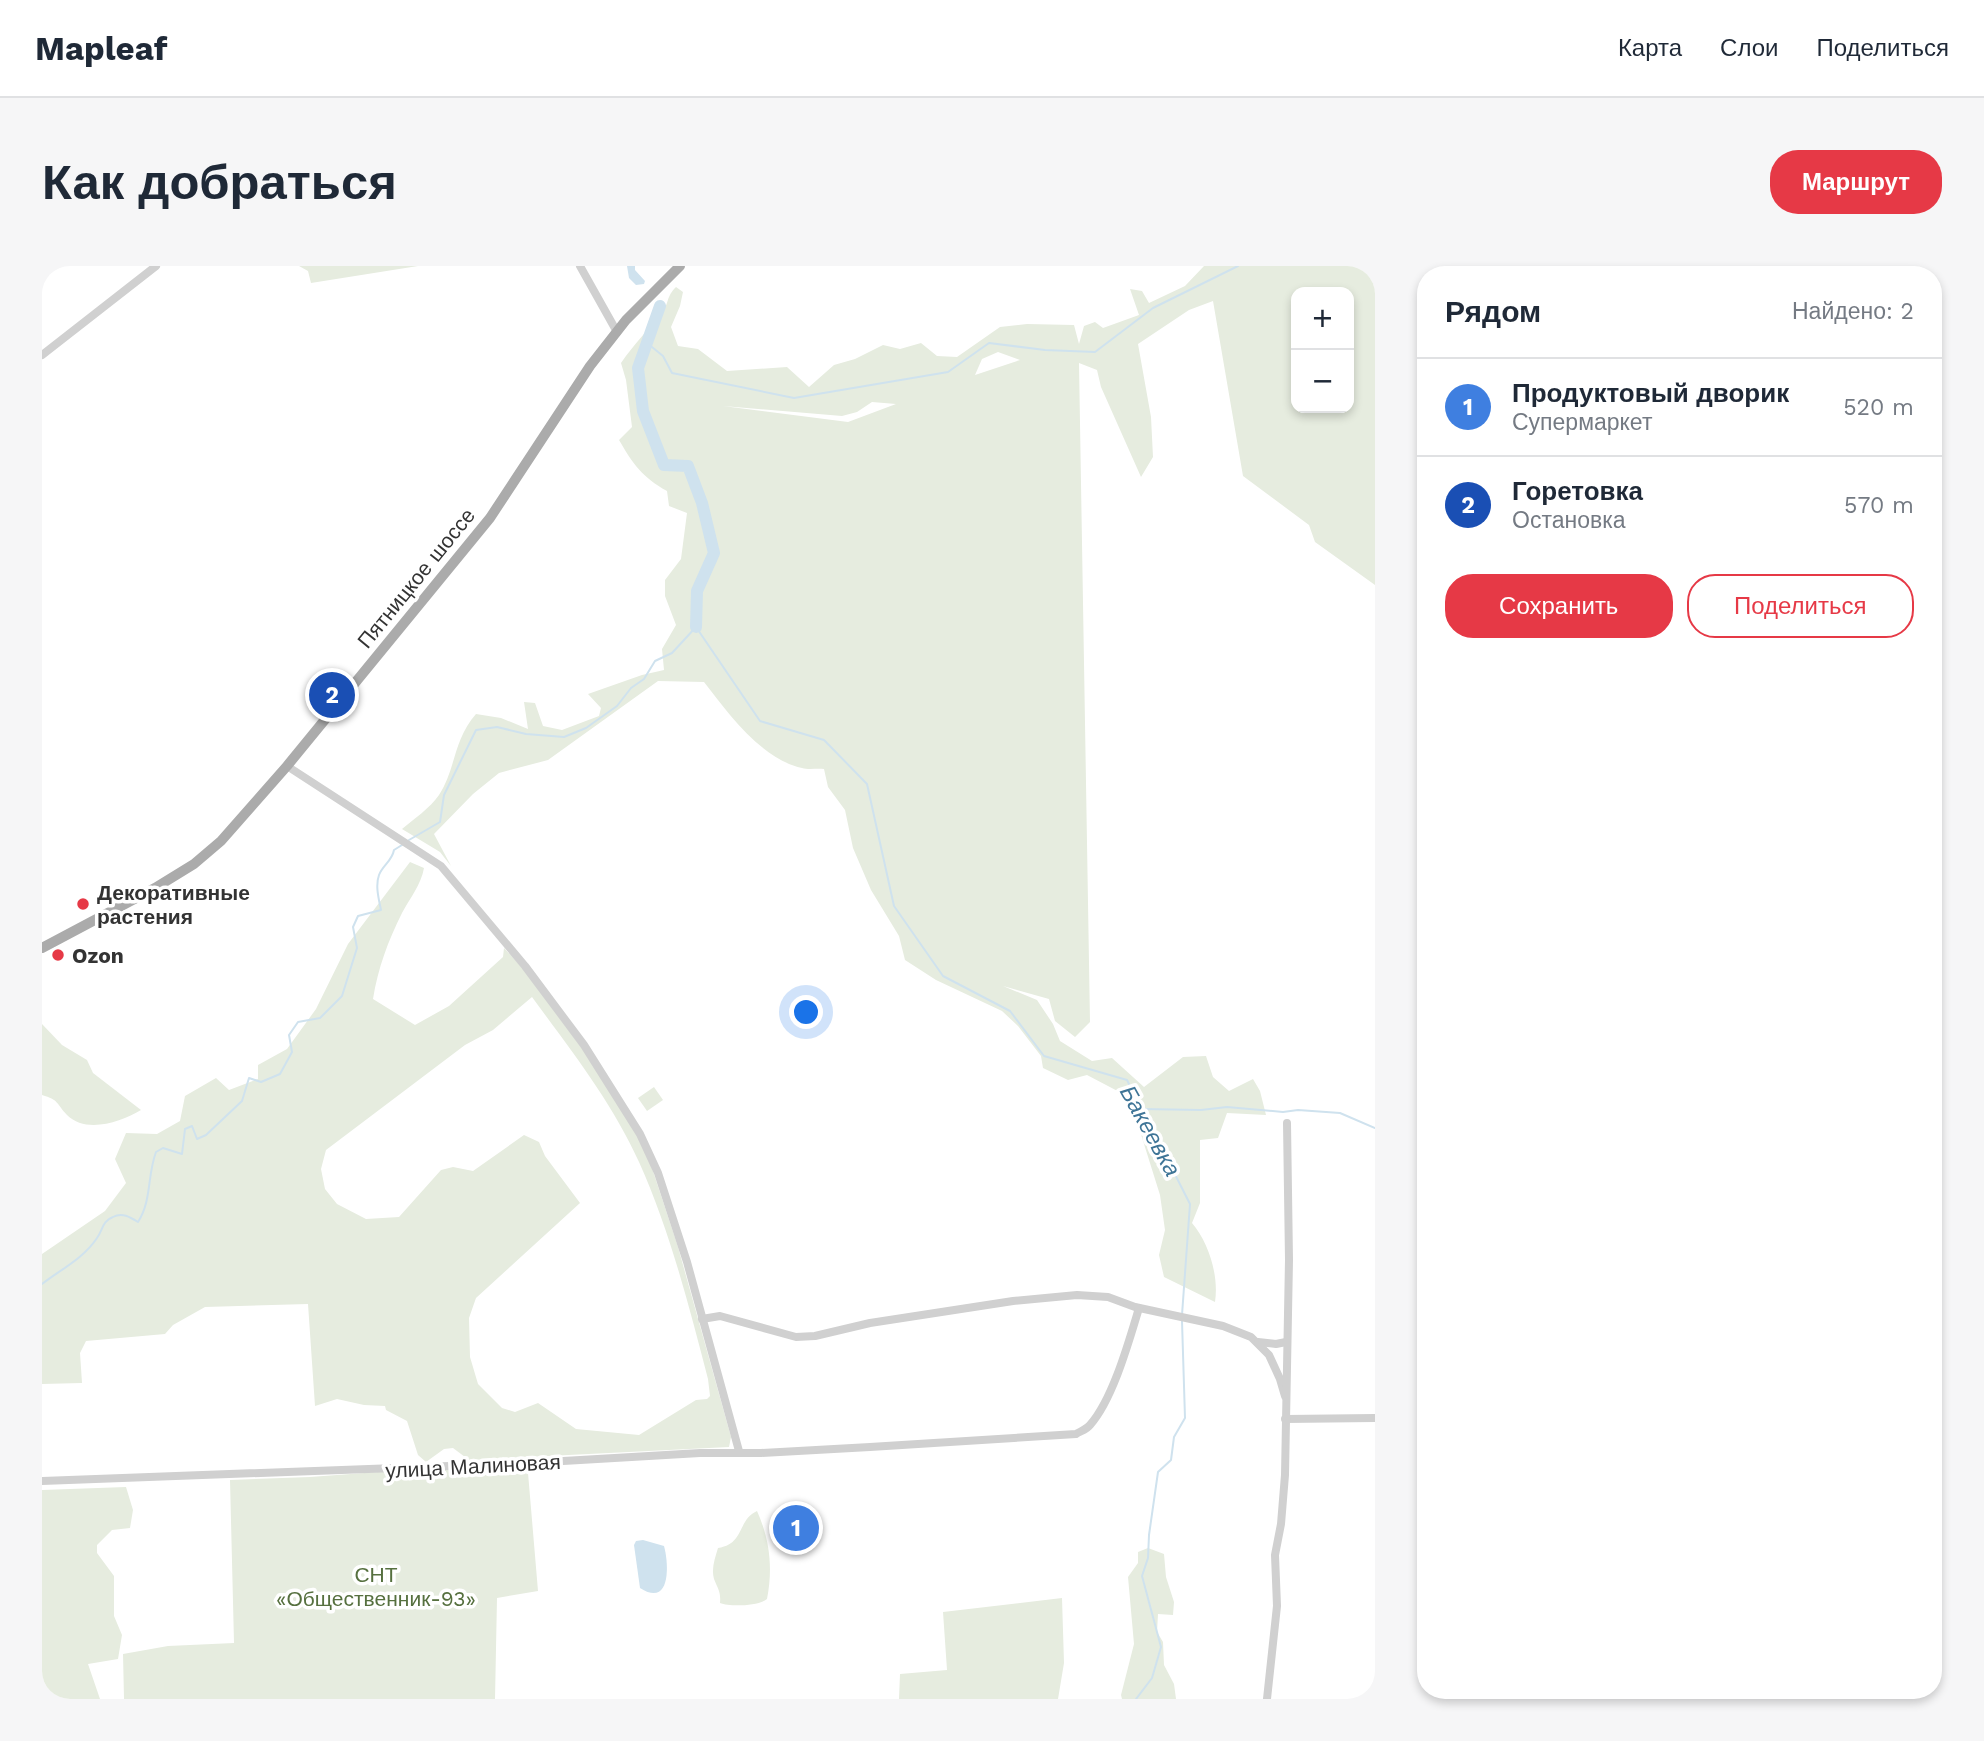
<!DOCTYPE html>
<html lang="ru">
<meta charset="utf-8">
<style>
:root{--surface:#fff;--page:#f6f6f7;--text:#1f2937;--muted:#747a83;--line:#e0e1e3;--accent:#e63946}
body{margin:0;font-family:"Work Sans",sans-serif;background:var(--page);color:var(--text)}
.controls{position:absolute;right:21px;top:21px;display:grid;overflow:hidden;border-radius:14px;box-shadow:0 4px 10px #0003}
.controls button{width:63px;height:63px;display:grid;place-items:center;padding:0;border:0;border-bottom:2px solid var(--line);background:var(--surface);color:var(--text);font:35px sans-serif}
.you{position:absolute;left:765px;top:747px;width:24px;height:24px;margin:-18px;border:5px solid #fff;border-radius:50%;background:#1a73e8;box-shadow:0 0 0 10px #1a73e833}
.badge{display:grid;place-items:center;width:46px;height:46px;border-radius:50%;background:var(--accent);color:#fff;font-size:23px;font-weight:700}
.pin{position:absolute;translate:-50% -50%;border:4px solid #fff;box-shadow:0 2px 7px #0006}
.list{margin:0;padding:0;list-style:none}
h2{display:flex;justify-content:space-between;align-items:center;height:91px;margin:0;padding:0 28px;font-size:30px}
h2 small{font-size:23px;font-weight:400;color:var(--muted)}
.list li{display:grid;grid-template-columns:46px 1fr auto;gap:21px;align-items:center;box-sizing:border-box;height:98px;padding:0 28px;border-top:2px solid var(--line)}
.list b{display:block;font-size:26px;white-space:nowrap}
.list p{margin:0;font-size:23px;white-space:nowrap;color:var(--muted)}
.list em{font-size:23px;font-style:normal;color:var(--muted)}
.actions{display:flex;gap:14px;padding:21px 28px}
.actions a{flex:1;padding:16px 0;border:2px solid var(--accent);border-radius:28px;text-align:center;font-size:24px;color:var(--accent)}
.actions .main{background:var(--accent);color:#fff}
.map{position:relative;flex:none;width:1333px;height:1433px;overflow:hidden;border-radius:28px}
header{display:flex;align-items:center;gap:42px;box-sizing:border-box;height:98px;padding:0 35px;background:var(--surface);border-bottom:2px solid var(--line)}
header strong{font-size:33px}
nav{display:flex;gap:38px;margin-inline-start:auto;font-size:24px}
.intro{display:flex;align-items:center;justify-content:space-between;box-sizing:border-box;height:168px;padding:0 42px}
h1{margin:0;font-size:49px}
.button{padding:18px 32px;border-radius:28px;background:var(--accent);color:#fff;font-size:24px;font-weight:700}
main{display:flex;gap:42px;padding:0 42px}
aside{flex:1;background:var(--surface);border-radius:28px;box-shadow:0 4px 10px #0003}
.map>svg:first-child{display:block}
.green{fill:#e6ecdf;fill-rule:evenodd}
.water{fill:#cfe2ee}
.lines{fill:none;stroke-linecap:round;stroke-linejoin:round}
.stream{stroke:#cfe2ee;stroke-width:2}
.river{stroke:#cfe2ee;stroke-width:12}
.minor{stroke:#d0d0d0;stroke-width:8}
.major{stroke:#ababab;stroke-width:10}
.poi-dot{fill:#e63946;stroke:#fff;stroke-width:2.5}
.labels{text-anchor:middle;dominant-baseline:central;stroke-width:7;stroke-linejoin:round;paint-order:stroke}
.street-label{font-size:21px;fill:#333;stroke:#fff}
.poi-label{font-size:21px;font-weight:bold;fill:#333;stroke:#fff;text-anchor:start}
.park-label{font-size:21px;fill:#56703f;stroke:#fff}
.water-label{font-size:23px;font-style:italic;fill:#3f7597;stroke:#fff}
</style>
<header>
<strong>Mapleaf</strong>
<nav><a>Карта</a><a>Слои</a><a>Поделиться</a></nav>
</header>
<div class="intro"><h1>Как добраться</h1><a class="button">Маршрут</a></div>
<main>
<div class="map">
<svg width="1333" height="1433" viewBox="0 0 1333 1433">
<rect width="100%" height="100%" fill="#fff"/>
<g class="green">
<polygon points="257,0 376,0 269,17 266,5"/>
<path d="M1162,0H1333V319L1273,276L1267,259L1201,210L1171,35L1147,44L1096,78L1109,151L1111,191L1099,211L1059,121L1055,104L1037,97L1048,756L1033,771L1013,755L1007,733L961,720L995,734L1011,758L1018,775L1050,795L1070,792L1102,821L1141,791L1164,790L1171,811L1187,825L1211,813L1218,825L1224,849L1185,847L1176,872L1158,874V937L1150,957C1167,977 1177,1010 1173,1036L1122,1011L1117,989L1123,964L1118,929L1097,862L1091,853L1085,830L1045,809L1026,814L1001,802L999,790L976,760L960,745L894,714L863,694L857,670L829,624L811,582L803,544L786,521L782,503C775,502 767,504 760,502C719,493 686,447 662,416L616,415L506,494L457,507L431,528L392,568L409,600L398,586L360,563C372,553 388,542 397,529C414,503 411,474 434,448L459,452L486,463L482,436L493,437L501,460L520,464L557,450L559,442L546,428L600,409L622,404L620,383L634,359L623,330V314L639,293L645,247L627,240L625,225C600,211 591,198 577,174L590,161L584,114L579,97C592,78 607,63 621,45C627,37 624,31 634,21L641,26L638,40L629,61L636,80L656,83L685,105L745,101L767,121L792,99L813,93L841,79L858,83L879,77L895,90L915,91L958,61L985,58L1032,59L1037,78L1042,60L1053,56L1061,62L1097,49L1088,23L1100,25L1107,37L1143,20ZM1254,26H1307V142H1254ZM956,86L978,94L933,109L940,93ZM830,136L854,138L806,156L681,140L800,150L815,146Z"/>
<path d="M368,596L382,602C379,619 368,632 360,647C346,675 336,702 331,733L373,759L407,740L461,691L462,682L485,707L533,771L596,870L607,893L636,981L689,1171L687,1181L427,1194L411,1182L402,1183L384,1196L376,1189L365,1155L344,1144L343,1140L322,1139L295,1133L273,1140L266,1038L163,1041L131,1059L123,1068L44,1075L38,1087L40,1117L0,1118V988L63,945L84,917L73,893L84,867L115,868L138,855L143,830L174,812L187,824L216,813V799L245,783L274,743L306,678ZM490,731C528,783 570,836 597,896C628,965 647,1040 666,1113L668,1130L665,1133L654,1134L597,1169L534,1163L496,1137L473,1146L460,1142L436,1118L428,1091L427,1052L434,1032L538,937L503,890L497,876L482,869L431,905L411,901L399,904L357,951L324,953L295,938L283,923L279,903L284,884L423,779L451,764Z"/>
<path d="M0,758L20,779L45,794L51,807L99,844C79,856 44,868 25,849C14,837 17,834 0,829Z"/>
<polygon points="612,821 621,834 605,845 596,832"/>
<polygon points="485,1195 496,1325 455,1332 453,1433 82,1433 81,1388 126,1380 192,1377 188,1214 268,1211"/>
<polygon points="84,1221 91,1244 88,1262 70,1264 55,1279 55,1287 72,1310 72,1350 80,1369 76,1393 46,1398 58,1433 0,1433 0,1224"/>
<path d="M715,1245C728,1274 731,1302 725,1333C717,1340 688,1341 678,1337C679,1326 676,1323 672,1313C669,1303 673,1292 676,1282C703,1278 695,1254 715,1245Z"/>
<polygon points="1106,1282 1122,1288 1124,1311 1132,1336 1131,1349 1116,1348 1115,1366 1121,1376 1122,1399 1132,1418 1134,1433 1080,1433 1079,1429 1092,1378 1086,1311 1096,1297 1096,1286"/>
<polygon points="1020,1332 1022,1397 1016,1433 857,1433 858,1408 905,1404 901,1346"/>
</g>
<g class="water">
<polygon points="585,0 593,0 593,4 603,15 602,18 594,19 587,12"/>
<path d="M601,1274L622,1280C627,1298 629,1342 598,1322L592,1279L594,1275Z"/>
</g>
<g class="lines">
<g class="stream">
<polyline points="605,77 621,90 630,107 752,132 906,106 947,77 1003,84 1053,86 1111,42 1196,0"/>
<polyline points="367,574 398,556 402,529 434,464 455,461 484,468 522,471 544,462 575,440 589,422 602,413 613,395 630,387 654,361 718,455 782,474 825,518 852,640 901,710 968,745 1002,790 1085,814 1148,938 1140,1049"/>
<polyline points="1100,843 1159,844 1185,841 1241,846 1256,844 1298,847 1333,862"/>
<path d="M0,1018C18,1004 42,992 55,972C61,964 60,955 71,951C80,946 88,951 96,956C110,934 105,910 114,886L121,882L140,888L143,863L150,860L155,873L164,869L200,835L207,812L219,816L238,808L250,786L247,769L256,756L278,752L300,730L315,682L311,661L316,650L339,644C337,634 333,620 337,609C341,599 350,595 352,584L360,579"/>
<polyline points="1094,1433 1110,1412 1119,1381 1100,1310 1106,1292 1107,1269 1116,1206 1129,1194 1132,1171 1143,1152 1140,1055"/>
</g>
<polyline class="river" points="618,40 596,102 601,145 622,199 646,200 660,237 672,287 655,325 654,361"/>
<g class="minor">
<polyline points="538,0 575,66"/>
<polyline points="0,89 114,0"/>
<polyline points="245,500 399,600 483,700 542,779 598,868 616,907 645,996 697,1185"/>
<polyline points="660,1053 678,1050 754,1071 773,1070 828,1057 971,1035 1035,1029 1066,1031 1093,1041 1181,1060 1209,1071 1227,1089 1238,1113 1243,1130"/>
<polyline points="1216,1076 1234,1078 1244,1076"/>
<polyline points="1243,1153 1333,1152"/>
<path d="M0,1215L487,1197L658,1187H719L828,1181L1034,1168C1039,1165 1045,1163 1048,1159C1071,1133 1087,1075 1097,1042"/>
<polyline points="1225,1433 1235,1340 1233,1289 1239,1258 1243,1209 1247,994 1245,857"/>
</g>
<polyline class="major" points="0,682 113,622 152,598 179,575 245,500 448,252 548,100 584,54 638,0"/>
</g>
<g class="poi-dot">
<circle cx="41" cy="638" r="7"/>
<circle cx="16" cy="689" r="7"/>
</g>
<g class="labels">
<g class="street-label">
<text transform="translate(374 312) rotate(-51)">Пятницкое шоссе</text>
<text transform="translate(431 1200) rotate(-3)">улица Малиновая</text>
</g>
<g class="poi-label">
<text x="55" y="626">Декоративные<tspan x="55" dy="24">растения</tspan></text>
<text x="30" y="689">Ozon</text>
</g>
<g class="park-label">
<text x="334" y="1308">СНТ<tspan x="334" dy="24">«Общественник-93»</tspan></text>
</g>
<g class="water-label">
<text transform="translate(1108 865) rotate(61)">Бакеевка</text>
</g>
</g>
</svg>
<div class="controls">
<button>+</button>
<button>−</button>
</div>
<div class="you"></div>
<div class="pin badge" style="left:754px;top:1262px;background:#3f7fe0">1</div>
<div class="pin badge" style="left:290px;top:429px;background:#1a4fb4">2</div>
</div>
<aside>
<h2>Рядом<small>Найдено: 2</small></h2>
<ul class="list">
<li><span class="badge" style="background:#3f7fe0">1</span><div><b>Продуктовый дворик</b><p>Супермаркет</p></div><em>520 m</em></li>
<li><span class="badge" style="background:#1a4fb4">2</span><div><b>Горетовка</b><p>Остановка</p></div><em>570 m</em></li>
</ul>
<div class="actions"><a class="main">Сохранить</a><a>Поделиться</a></div>
</aside>
</main>
